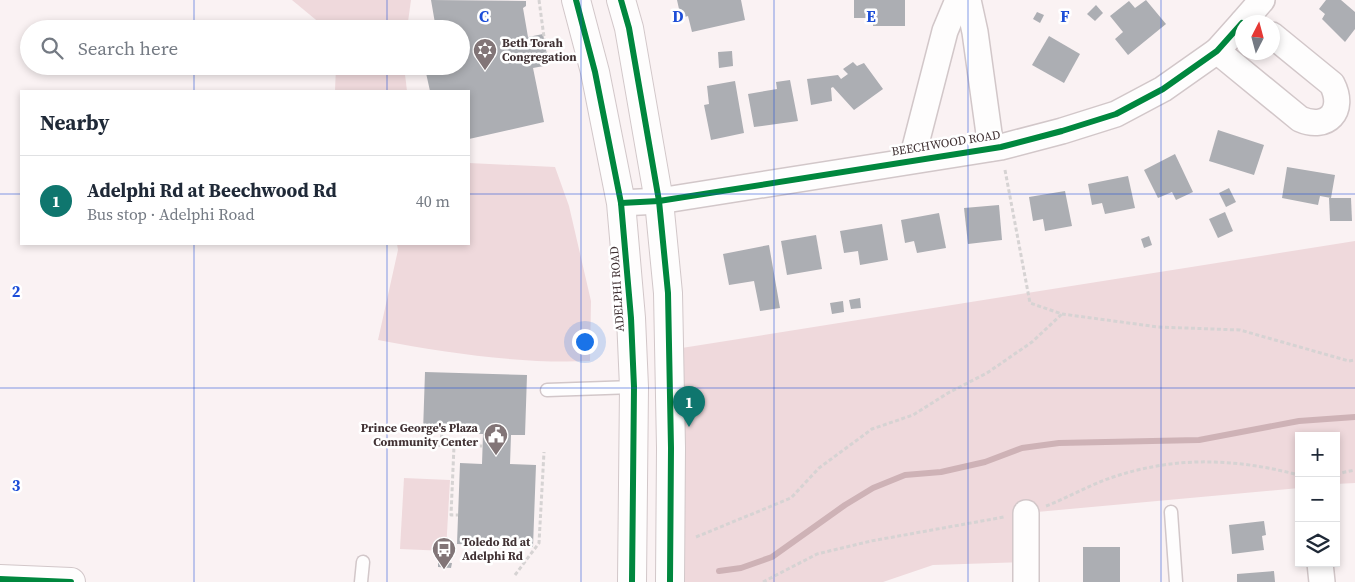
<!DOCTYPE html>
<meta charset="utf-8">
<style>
:root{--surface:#fff;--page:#f6f6f7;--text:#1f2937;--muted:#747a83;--line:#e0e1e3;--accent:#0f766e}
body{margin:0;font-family:"Source Serif 4",serif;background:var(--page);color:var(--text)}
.controls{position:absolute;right:15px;bottom:15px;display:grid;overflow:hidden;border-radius:0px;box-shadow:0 2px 8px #0003}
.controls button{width:45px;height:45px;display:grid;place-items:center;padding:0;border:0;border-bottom:1px solid var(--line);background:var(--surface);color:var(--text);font:25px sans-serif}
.compass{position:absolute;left:1235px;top:15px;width:45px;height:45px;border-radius:50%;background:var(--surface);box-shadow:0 2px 8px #0003;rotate:6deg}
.you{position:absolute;left:584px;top:341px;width:18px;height:18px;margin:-12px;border:4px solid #fff;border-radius:50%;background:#1a73e8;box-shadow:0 0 0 8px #1a73e833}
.badge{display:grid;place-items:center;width:32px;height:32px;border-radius:50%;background:var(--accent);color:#fff;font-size:16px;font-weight:700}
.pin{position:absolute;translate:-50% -41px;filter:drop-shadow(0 1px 2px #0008)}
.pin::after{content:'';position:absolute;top:26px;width:18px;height:15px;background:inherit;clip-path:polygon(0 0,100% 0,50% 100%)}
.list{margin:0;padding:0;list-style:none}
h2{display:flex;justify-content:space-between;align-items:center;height:65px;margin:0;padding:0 20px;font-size:21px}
h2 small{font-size:16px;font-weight:400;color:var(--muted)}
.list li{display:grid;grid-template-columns:32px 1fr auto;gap:15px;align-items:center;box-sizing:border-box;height:90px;padding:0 20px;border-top:1px solid var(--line)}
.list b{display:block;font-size:19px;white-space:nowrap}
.list p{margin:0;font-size:16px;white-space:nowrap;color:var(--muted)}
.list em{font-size:16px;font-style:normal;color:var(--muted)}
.icon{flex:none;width:28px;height:28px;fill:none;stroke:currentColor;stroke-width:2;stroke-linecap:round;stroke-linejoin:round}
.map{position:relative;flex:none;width:1355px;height:582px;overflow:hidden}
.search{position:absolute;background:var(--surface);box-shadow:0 2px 8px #0003;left:20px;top:20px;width:450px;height:55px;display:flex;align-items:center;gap:12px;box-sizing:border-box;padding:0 18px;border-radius:28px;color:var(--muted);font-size:19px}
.panel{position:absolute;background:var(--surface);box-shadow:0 2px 8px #0003;left:20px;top:90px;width:450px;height:155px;border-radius:0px}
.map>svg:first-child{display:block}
.green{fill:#efd9dc}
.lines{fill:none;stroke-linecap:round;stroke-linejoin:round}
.stream{stroke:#ceb2b6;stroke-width:6}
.building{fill:#acaeb3}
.lane-casing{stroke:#d2c7c9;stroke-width:15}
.street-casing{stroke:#d2c7c9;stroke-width:28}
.secondary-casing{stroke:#d2c7c9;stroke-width:30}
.path{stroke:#d6d3d3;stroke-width:3;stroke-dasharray:4 2.5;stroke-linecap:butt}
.lane{stroke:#fefdfd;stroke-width:12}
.street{stroke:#fefdfd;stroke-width:25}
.secondary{stroke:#fefdfd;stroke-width:28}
.cycleway-casing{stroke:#fff;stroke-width:9}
.cycleway{stroke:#00873e;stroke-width:6}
.grid{fill:none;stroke:#1d4ed8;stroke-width:1;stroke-opacity:0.55}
.labels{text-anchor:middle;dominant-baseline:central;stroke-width:5;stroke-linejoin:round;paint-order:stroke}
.poi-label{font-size:12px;font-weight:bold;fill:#413234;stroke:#fff;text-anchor:start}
.street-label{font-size:12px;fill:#413234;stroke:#fff}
.grid-label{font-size:16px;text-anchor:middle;font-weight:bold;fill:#1d4ed8;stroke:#fff;stroke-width:5;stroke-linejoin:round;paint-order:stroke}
</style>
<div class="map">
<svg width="1355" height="582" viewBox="0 0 1355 582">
<rect width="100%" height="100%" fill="#faf2f3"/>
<g class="green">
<polygon points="292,0 411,0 407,29 327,29"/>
<polygon points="336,66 404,66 407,91 335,91"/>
<path d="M469,163L555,167L569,206L591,301L590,361C519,364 448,353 378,340L398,250L397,244H469Z"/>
<polygon points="1355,241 1355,483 1336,484 1336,436 1299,436 1299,488 1026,513 1026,562 933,565 883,582 670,582 669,350"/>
<polygon points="404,478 450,480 446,551 400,549"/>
</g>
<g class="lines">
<polyline class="stream" points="719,571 741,568 772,557 845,505 873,488 905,475 941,472 985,462 1022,448 1059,443 1199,440 1299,421 1355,417"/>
</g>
<g class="building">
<polygon points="431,0 526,1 526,6 523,8 528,37 543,34 549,65 533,68 544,122 469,139 469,91 430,91 426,73 444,69 444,66 461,66 461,29 436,29"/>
<polygon points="677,0 741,0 745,20 692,32 688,16 681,18"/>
<polygon points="854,0 905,0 905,26 873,26 873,18 854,18"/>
<polygon points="1146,0 1166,24 1128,55 1115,39 1123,32 1110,16 1129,1 1135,8"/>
<polygon points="1326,0 1341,0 1355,12 1355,29 1345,42 1322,19 1325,14 1319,9"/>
<polygon points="1096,5 1103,13 1095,21 1087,14"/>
<polygon points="1037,12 1044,15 1040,23 1033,19"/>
<polygon points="1049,36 1080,54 1064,83 1032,65"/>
<polygon points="732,51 733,66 719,68 718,52"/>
<polygon points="853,62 857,66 864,63 883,89 854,110 833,87 831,88 832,101 811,105 807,79 838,75 841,79 848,74 843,69"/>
<polygon points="790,80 798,121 754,127 748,94 777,89 776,82"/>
<polygon points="735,81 744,133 711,140 704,105 709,104 707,86"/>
<polygon points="1218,130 1264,145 1254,175 1209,161"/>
<polygon points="1175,154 1193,192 1176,200 1172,192 1158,198 1144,170"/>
<polygon points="1287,167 1335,175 1331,198 1320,196 1318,205 1282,198"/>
<polygon points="1128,176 1135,208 1105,214 1102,203 1092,205 1088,184"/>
<polygon points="1229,188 1236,202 1226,207 1219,193"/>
<polygon points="1065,191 1072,226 1045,231 1043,219 1033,221 1029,197"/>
<polygon points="1329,198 1351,198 1352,221 1330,221"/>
<polygon points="999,205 1002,240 968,244 964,208"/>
<polygon points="1225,212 1233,231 1218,238 1209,219"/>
<polygon points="939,213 946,248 917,253 914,241 905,243 901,220"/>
<polygon points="882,224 888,260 860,265 858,251 844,253 840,231"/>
<polygon points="816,235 822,269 787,275 781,241"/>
<polygon points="1149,236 1152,245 1144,248 1141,239"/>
<polygon points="769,245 780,308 760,311 754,281 729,285 723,254"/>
<polygon points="860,298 861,308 851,309 849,300"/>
<polygon points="843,301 844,312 832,314 830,303"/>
<polygon points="425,372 527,375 525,435 511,435 510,464 536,465 533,547 457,544 460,463 482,464 483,434 423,432"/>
<polygon points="1264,521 1266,535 1262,536 1264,550 1232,554 1229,525"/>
<rect x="1083" y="547" width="37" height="35"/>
<polygon points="438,562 452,563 451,568 438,567"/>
<polygon points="1274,571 1275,582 1237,582 1237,574"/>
</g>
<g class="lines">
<g class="lane-casing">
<g id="lane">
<polyline points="547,390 634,387"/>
<polyline points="1171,512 1176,582"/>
<polyline points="361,582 363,562"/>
</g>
</g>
<g class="street-casing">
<g id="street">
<polyline points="968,0 975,32 991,148"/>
<polyline points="1243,22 1262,0"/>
<path d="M1217,51L1300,119C1327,131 1346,111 1332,84L1272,35"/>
<polyline points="912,159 945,31 958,0"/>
<polyline points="621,203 659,201 1001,147 1062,131 1116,114 1163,89 1217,51 1242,23"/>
<polyline points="1320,563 1322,582"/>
<polyline points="1026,582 1026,513"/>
</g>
</g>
<g class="secondary-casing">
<g id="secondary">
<polyline points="576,0 595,72 621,203 631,318 634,387 632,582"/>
<polyline points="621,0 629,28 659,201 668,293 671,448 670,582"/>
<polyline points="0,579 71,582"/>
</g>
</g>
<g class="path">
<polyline points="539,0 546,52"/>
<polyline points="1005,170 1030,303 1062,314 1158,327 1240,330 1349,361 1355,360"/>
<polyline points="372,441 454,446 451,515 458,515"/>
<polyline points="441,445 442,432"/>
<polyline points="454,446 483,446"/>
<polyline points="1336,474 1355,470"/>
<path d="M1046,506C1067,498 1088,486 1110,478C1175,456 1233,458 1299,475"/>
<polyline points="696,537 791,498 819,468 872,429 913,415 948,393 987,373 1032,342 1062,314"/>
<polyline points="515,575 539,543 544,452"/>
<polyline points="763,582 817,554 871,541 1004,517"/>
</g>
<use href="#lane" class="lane"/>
<use href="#street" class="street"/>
<use href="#secondary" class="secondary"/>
<g class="cycleway-casing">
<g id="cycleway">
<polyline points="576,0 595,72 621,203 631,318 634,387 632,582"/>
<polyline points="621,0 629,28 659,201 668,293 671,448 670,582"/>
<polyline points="621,203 659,201 1001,147 1062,131 1116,114 1163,89 1217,51 1242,23"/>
<polyline points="0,579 71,582"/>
</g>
</g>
<use href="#cycleway" class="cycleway"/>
</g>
<path class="grid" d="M194,0V29M387,0V29M581,0V582M774,0V582M968,0V582M1161,0V582M194,66V91M387,66V91M0,194H21M469,194H1355M194,244V582M387,244V582M0,388H1355"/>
<defs>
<g id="synagogue-pin" transform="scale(1.25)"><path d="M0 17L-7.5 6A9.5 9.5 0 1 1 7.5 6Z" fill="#827577" stroke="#fff"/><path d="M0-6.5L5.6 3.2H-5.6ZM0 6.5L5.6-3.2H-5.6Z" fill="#fff"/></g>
<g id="civic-pin" transform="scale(1.25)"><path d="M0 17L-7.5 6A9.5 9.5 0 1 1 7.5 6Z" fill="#827577" stroke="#fff"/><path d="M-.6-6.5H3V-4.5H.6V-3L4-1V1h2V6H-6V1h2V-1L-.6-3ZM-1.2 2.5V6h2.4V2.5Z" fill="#fff"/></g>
<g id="bus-pin" transform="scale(1.25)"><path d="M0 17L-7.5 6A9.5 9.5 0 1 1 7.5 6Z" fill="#827577" stroke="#fff"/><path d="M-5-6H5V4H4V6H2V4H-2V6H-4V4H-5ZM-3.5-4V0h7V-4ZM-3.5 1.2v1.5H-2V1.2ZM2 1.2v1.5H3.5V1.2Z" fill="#fff"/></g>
</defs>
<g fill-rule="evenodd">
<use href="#synagogue-pin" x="485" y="50"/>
<use href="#civic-pin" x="496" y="435"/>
<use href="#bus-pin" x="444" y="549"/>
</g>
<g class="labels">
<g class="poi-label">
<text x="502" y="43">Beth Torah<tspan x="502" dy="14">Congregation</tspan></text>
<text x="478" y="428" text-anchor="end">Prince George's Plaza<tspan x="478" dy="14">Community Center</tspan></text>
<text x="462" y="542">Toledo Rd at<tspan x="462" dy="14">Adelphi Rd</tspan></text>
</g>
<g class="street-label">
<text transform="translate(946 143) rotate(-9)">BEECHWOOD ROAD</text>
<text transform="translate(617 289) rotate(-94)">ADELPHI ROAD</text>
</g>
</g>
<g class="grid-label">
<text x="484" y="22">C</text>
<text x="678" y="22">D</text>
<text x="871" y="22">E</text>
<text x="1065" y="22">F</text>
<text x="16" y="297">2</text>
<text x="16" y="491">3</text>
</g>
</svg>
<div class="controls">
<button>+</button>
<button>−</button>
<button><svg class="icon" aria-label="layers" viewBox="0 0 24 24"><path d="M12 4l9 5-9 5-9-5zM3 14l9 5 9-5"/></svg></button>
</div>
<svg class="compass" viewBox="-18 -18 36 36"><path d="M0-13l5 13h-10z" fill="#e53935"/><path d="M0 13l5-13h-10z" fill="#747a83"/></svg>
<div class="you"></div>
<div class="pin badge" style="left:689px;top:427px">1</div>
<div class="search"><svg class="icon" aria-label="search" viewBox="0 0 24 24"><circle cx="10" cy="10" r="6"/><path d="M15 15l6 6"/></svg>Search here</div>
<section class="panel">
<h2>Nearby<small></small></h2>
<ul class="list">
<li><span class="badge">1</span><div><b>Adelphi Rd at Beechwood Rd</b><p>Bus stop · Adelphi Road</p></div><em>40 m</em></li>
</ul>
</section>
</div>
